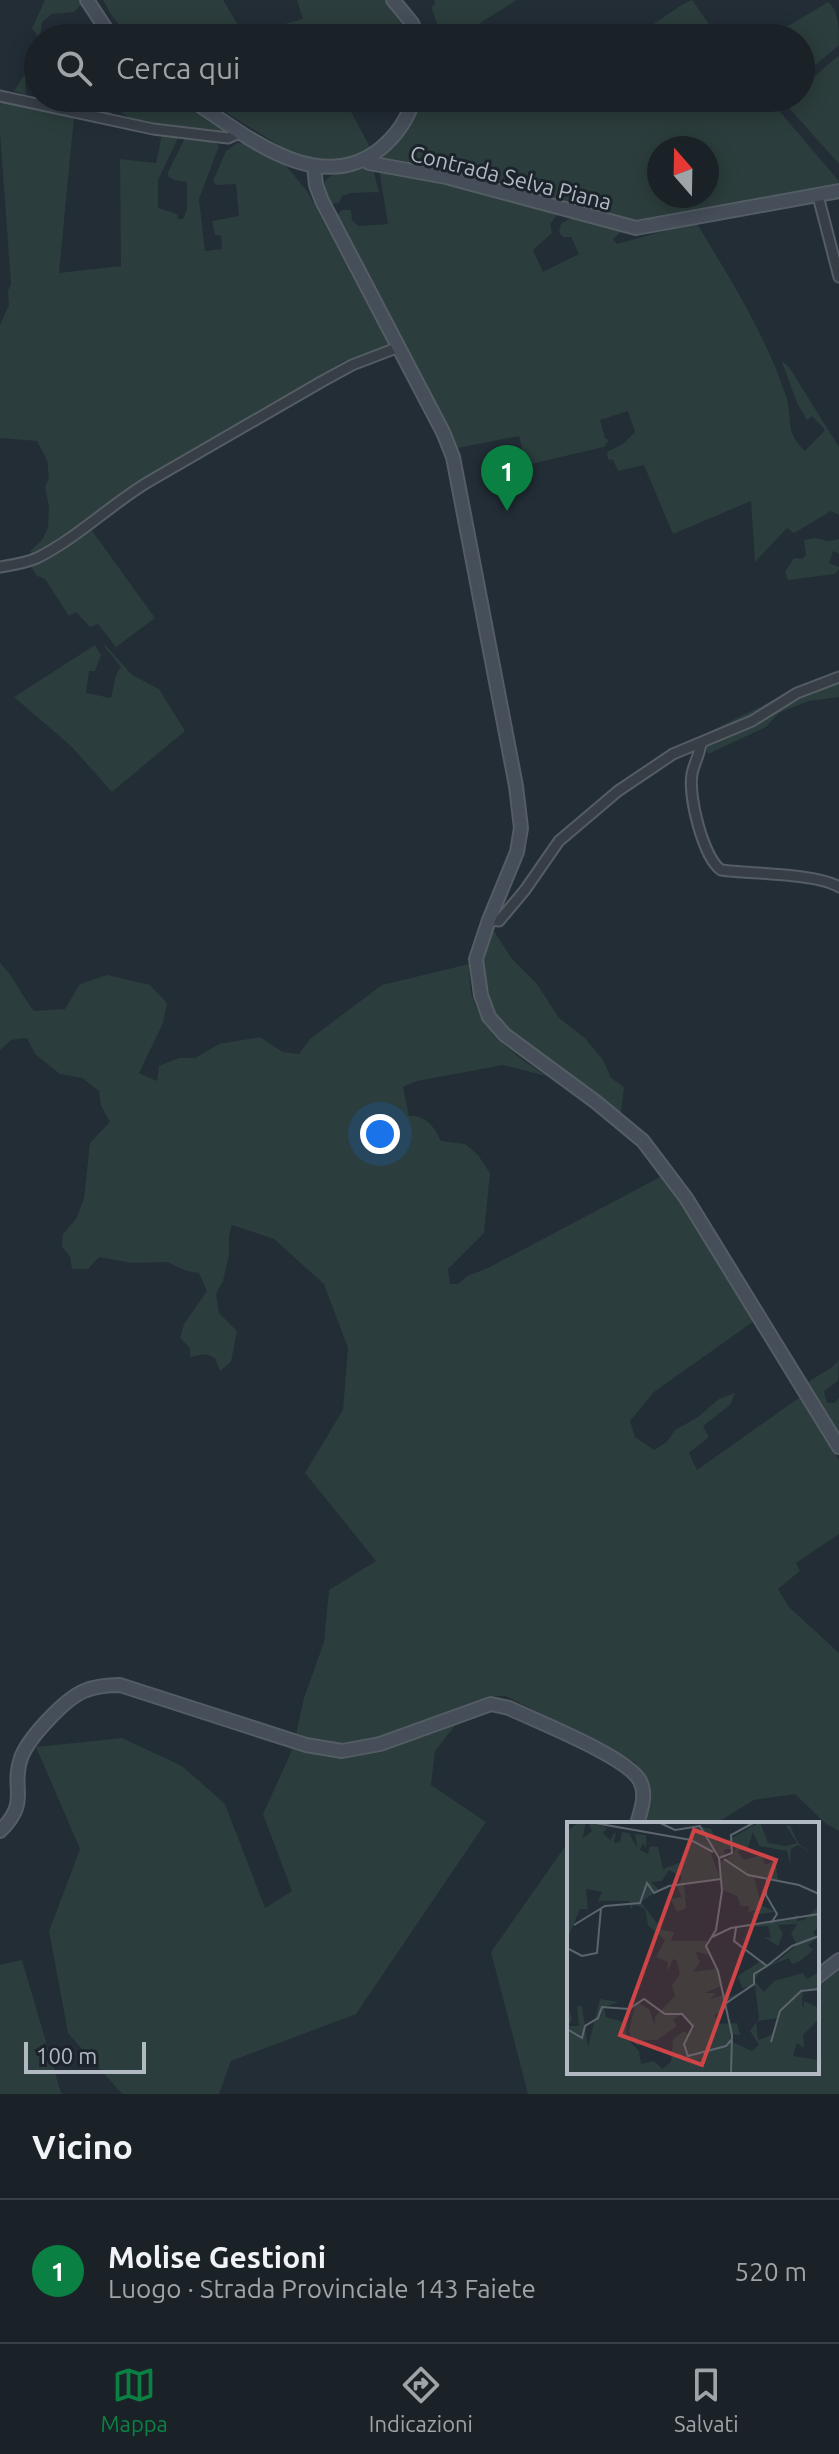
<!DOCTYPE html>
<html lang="it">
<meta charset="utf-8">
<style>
:root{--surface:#1a2228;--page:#232a30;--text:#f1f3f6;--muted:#9fa4a8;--line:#383f45;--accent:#0b8043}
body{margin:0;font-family:Ubuntu,sans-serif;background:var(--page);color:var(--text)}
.compass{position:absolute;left:647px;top:136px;width:72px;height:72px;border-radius:50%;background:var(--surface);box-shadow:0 4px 20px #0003;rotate:340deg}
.scale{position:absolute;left:24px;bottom:20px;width:122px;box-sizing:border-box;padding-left:8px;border:4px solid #b1b9c3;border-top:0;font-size:22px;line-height:28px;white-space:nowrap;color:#b1b9c3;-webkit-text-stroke:6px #1c232b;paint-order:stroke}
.you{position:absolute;left:380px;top:1134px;width:28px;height:28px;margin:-20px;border:6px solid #fff;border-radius:50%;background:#1a73e8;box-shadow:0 0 0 12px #1a73e833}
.badge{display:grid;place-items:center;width:52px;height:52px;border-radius:50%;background:var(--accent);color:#fff;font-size:26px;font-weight:700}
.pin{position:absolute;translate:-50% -66px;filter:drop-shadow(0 2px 4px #0008)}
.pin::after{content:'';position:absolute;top:42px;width:28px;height:24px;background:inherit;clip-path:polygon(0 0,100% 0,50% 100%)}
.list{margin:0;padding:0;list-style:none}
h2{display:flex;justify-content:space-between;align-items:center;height:104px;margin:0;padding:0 32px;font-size:34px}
h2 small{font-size:26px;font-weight:400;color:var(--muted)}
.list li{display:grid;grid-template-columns:52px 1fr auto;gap:24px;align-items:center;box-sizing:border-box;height:144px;padding:0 32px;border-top:2px solid var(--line)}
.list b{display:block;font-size:30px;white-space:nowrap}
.list p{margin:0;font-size:26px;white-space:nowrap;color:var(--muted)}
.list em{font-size:26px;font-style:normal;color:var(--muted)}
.icon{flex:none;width:44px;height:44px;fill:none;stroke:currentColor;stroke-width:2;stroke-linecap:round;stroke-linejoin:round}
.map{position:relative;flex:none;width:839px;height:2094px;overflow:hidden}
.search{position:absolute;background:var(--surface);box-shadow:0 4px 20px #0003;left:24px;right:24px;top:24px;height:88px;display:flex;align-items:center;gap:20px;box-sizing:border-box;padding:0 28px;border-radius:44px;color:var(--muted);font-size:30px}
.sheet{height:248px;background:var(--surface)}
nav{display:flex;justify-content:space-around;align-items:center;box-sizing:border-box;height:112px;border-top:2px solid var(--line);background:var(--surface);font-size:22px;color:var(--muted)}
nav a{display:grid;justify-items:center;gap:4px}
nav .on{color:var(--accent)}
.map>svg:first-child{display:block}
.green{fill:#2b3d3c;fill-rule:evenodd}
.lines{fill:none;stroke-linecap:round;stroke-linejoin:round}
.street-casing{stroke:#545c64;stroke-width:13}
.secondary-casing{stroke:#545c64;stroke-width:16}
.street{stroke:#373e46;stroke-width:9}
.secondary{stroke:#454e59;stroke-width:12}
.labels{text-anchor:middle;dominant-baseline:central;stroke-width:6;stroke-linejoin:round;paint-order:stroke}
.street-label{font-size:22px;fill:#b1b9c3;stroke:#1c232b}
.inset-road{fill:none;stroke:#5c656e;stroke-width:2}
.view{fill:#cf4547;fill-opacity:0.15;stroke:#cf4547;stroke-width:4}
.inset-edge{fill:none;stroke:#b1b9c3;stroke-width:4}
</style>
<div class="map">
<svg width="839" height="2094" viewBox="0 0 839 2094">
<rect width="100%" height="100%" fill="#232d36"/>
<g class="green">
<polygon points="45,0 82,0 83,3 74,12 52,14 42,22 40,38 38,38 38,64 31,78 25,81 26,95 14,91 35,59 37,34 32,29"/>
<path d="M103,0H223L244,35L303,19L297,0H387C397,11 409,22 410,38H130L112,16Z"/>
<polygon points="434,0 517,0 456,38 423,38 439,29 431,7 435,5"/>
<polygon points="692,0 719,38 633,38 683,4"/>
<path d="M828,2C839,10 839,29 839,45L801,77V38H760L792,24Z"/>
<polygon points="838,56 839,58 839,164 790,109 792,98 801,98 801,88"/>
<path d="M55,98H181L228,127L229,131C202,134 136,130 118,109L108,114L53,100Z"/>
<path d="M214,98H344L371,149C351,160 326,165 303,160L227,113L230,108Z"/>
<path d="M422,98H544L546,101L551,98H768L839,181L837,186L640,224L448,172L378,160L403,136ZM659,148H707V196H659Z"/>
<polygon points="0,99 13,100 74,117 59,273 121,266 120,159 156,163 162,134 179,136 158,180 158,208 177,214 178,219 183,219 187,209 187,182 174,180 168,176 168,172 185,138 214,140 219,146 199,199 205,251 222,249 221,236 215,235 212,221 239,216 236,184 216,185 213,181 226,151 237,143 250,144 283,162 307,191 390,347 344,361 304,387 131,486 131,488 85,521 155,618 116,647 98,624 90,627 76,612 69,616 45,579 37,576 29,564 37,562 30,551 42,540 48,528 49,507 45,487 49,478 47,460 37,441 0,438 0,325 9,305 8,291 11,284 0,133"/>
<path d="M364,168L373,169L379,192L351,193L342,196L339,203L331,204L323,184C332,170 348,170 364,168Z"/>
<path d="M379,169L446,181L557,215L550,224L552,233L533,250L543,272L579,254L571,237H563L559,232L561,224L573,217L623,230L613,239L617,244L696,222C730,279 765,333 786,396C794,422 783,429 805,451L825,430L812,416L807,420L798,405L781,360L789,367L839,447V515L831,511L794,533L787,528L755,562L751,501L673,534L644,465L618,471L613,460L608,459L607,452L623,444L635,432L628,411L600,420L605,438L609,440L604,447L526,465L519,436L458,448L337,215L342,210H351L352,220L358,226L388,224Z"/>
<polygon points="814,538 829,541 839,539 839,554 833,551 829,563 839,567 839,569 835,574 788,580 785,572 794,558 802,559 806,555 804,540"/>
<polygon points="95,645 101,655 95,671 89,671 86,693 111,698 116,675 121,667 104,646 105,645 132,675 159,689 185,731 112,792 71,746 14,697"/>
<polygon points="839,672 839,697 809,701 793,707 779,713 766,727 708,754 702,735 799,688"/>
<path d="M494,931L512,959L537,984L559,1018L585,1038L603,1060L611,1078L624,1087L621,1113C596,1094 571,1076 546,1058C529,1046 511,1035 498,1019C479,994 479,957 494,931Z"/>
<path d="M0,963C15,978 21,995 34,1011L65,1009L80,984L107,975L150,985L167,1003L163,1023L139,1073L157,1081L159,1066L179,1058H195L219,1044L260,1037L283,1052L299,1054L310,1039L382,985L469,964C470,974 469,987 472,996C484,1034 515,1055 546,1076L503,1065L417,1081L403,1087L409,1116C426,1115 434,1126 441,1141L465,1144L478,1155L490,1173L484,1233L448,1269L450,1284H458L467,1276L488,1268L662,1176L692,1217L754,1321L654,1392L630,1421L635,1437L654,1450L667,1442L675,1430L698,1417L719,1399L735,1393L730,1405L703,1426L709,1437L689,1453L697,1470L800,1397L839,1460V1534L796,1563L800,1571L778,1589L789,1607L839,1653V1831L825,1823L795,1794L754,1800L715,1824H643L649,1800L647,1783L635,1762L506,1696H489L458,1722L435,1751L431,1785L486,1822L356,2014L231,2061L219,2094H122L68,2033L49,1931L80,1849L36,1747L122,1738L182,1766L225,1804L265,1908L292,1891L263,1814L293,1748L304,1698L324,1642L329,1590L376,1561L305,1473L343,1410L348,1348L324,1284L274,1239L232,1225L229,1236V1255L223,1281L216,1294L219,1313L237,1331L231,1362L220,1371L215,1358L206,1354L190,1357V1348L180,1338L184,1324L207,1291L199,1273L187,1271L167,1262L132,1263L99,1257L88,1269H72L70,1257L62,1247L63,1234L76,1219L84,1198L90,1143L110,1122L101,1106L99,1091L82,1078L60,1074L35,1054L27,1038L11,1040L0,1050Z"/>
<polygon points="839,1360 838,1381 824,1391 827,1403 835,1403 839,1398 839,1436 806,1383 831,1368"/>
<polygon points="564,1848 569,1850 569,2072 817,2072 817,1967 839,1954 839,2094 528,2094 491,1952"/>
<polygon points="22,1960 61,2093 62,2094 0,2094 0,1965"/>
</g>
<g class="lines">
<g class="street-casing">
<g id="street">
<polyline points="0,96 153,129 228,138 241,132"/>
<polyline points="818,196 839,277"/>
<path d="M0,567C12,565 26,563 37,558C77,538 110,505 148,482L321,382L352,365L399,347"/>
<path d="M701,743C700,754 694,763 692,774C688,796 703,857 721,870C750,874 816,873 839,887"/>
<polyline points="489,920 499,921 525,890 559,841 618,791 673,754 752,721 797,693 839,677"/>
</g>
</g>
<g class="secondary-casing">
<g id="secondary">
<polyline points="87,0 112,38"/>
<polyline points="393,0 412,23 418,38"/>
<path d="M189,98C241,132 317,199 380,149C396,136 408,119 414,98"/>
<polyline points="364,159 369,163 446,177 636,228 839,191"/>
<polyline points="314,166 316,185 322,201 443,432 453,457 516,786 521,828 517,852 489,920 476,959 481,995 489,1017 505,1035 596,1102 643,1141 686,1198 839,1447"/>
<path d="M0,1831C31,1801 10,1789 21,1758C28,1738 65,1699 84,1691C96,1686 107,1685 120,1685L306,1745L342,1751L380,1744L491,1704L509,1708C536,1721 628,1757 640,1781C647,1795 641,1810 637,1824"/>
<polyline points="817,1977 839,1960"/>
</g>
</g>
<use href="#street" class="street"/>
<use href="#secondary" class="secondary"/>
</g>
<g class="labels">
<g class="street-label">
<text transform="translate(511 177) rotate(14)">Contrada Selva Piana</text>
</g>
</g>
<g transform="translate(567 1822)">
<rect width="252" height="252" fill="#232d36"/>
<path d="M12,0L19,1L15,17L25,9L21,0L40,6L36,11L43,18L49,9L47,21L53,20L55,10L62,11L70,26L68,12L79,13V26L76,21L73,28L81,32L83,24L91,25L96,47L117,39L130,4L144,7L150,20L156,21L193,0L201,21L219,24L230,21L219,4L223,3L231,21L245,32L231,23L224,27L223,42L220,29L192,24L186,10L181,26L170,29L177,38L195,33L198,43L208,38L211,58L187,55L194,83L209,90L183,93L191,88L181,90L182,84H174L170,74L156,68L152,39L158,38L166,32L170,23L165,21L166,27H157L158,36L143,29L153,56L117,62L119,86L110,90L104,77L115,75L110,65L115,55L102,48L95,59L84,60L92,68L74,80L95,108L107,110L104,119H139L142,133L128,129L133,140L126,150L150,147L154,164L138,171H149L143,177L156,173L159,187L147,193L152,202L170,201L173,213L164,212L163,219L185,229L192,223L183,209L192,196L188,164L162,178L160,185L157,172L163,175L177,168L180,165L175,166L171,154L178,149L196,138L199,143L209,140L230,123L224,112L230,102L211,103L216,112L211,124L197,115L204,116L201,104L170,105L223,98L231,92L229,99L237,98L252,84V104L246,110L250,116L241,123L246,128L233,139L225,142L222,136L195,147L187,158L197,170L207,159L236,151L240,157L252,150L251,167L236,168L235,181L237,187V179L252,186V197L236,213L237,226L230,221L226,234L252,238V252H0V181L5,197L1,204H12L10,184H15L21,225L33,177L52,180L37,185L39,195L60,201L59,215L72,229L74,242L87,239L95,247L104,240L106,217L117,209L122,213L127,206L114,192L106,198L110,204L90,218H77L71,224L66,220L62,209L69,180L82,187L88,204V195L108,174L105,163L113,152L110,139L106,137L100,150L101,140L89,135L98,118L81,103L78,87L67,82L64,87L62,79H31L35,70L19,67L21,87H13L0,118V9ZM212,196L207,212L191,218L189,199Z" fill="#2b3d3c" fill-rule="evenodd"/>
<path class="inset-road" d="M22,0L124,18L146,30M91,0L108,8L133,4L152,36M152,36L155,69L149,108L139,124L151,149L165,213L164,252M152,36L165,31L164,13L188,0M157,37L181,53L232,63L252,72M200,57L199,73L210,92L204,101M7,103L38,84L73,81L80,61L87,71L102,64L154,57M169,106L167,119L200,144L225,124L252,114M145,115L164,106L252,92M0,126L15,134L30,131L34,86M158,182L187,162V152L200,144M0,207L15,216L18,204L31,196L35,185L62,187L77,177L98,192H115L126,204L117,222L121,234L159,224L165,217M204,220L213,189L234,169L252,167"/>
<path class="view" d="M127,8L209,38L135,243L53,213Z"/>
<rect width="252" height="252" class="inset-edge"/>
</g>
</svg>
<svg class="compass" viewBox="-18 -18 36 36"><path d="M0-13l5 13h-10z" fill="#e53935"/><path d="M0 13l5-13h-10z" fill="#9fa4a8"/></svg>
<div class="scale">100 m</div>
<div class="you"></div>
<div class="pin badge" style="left:507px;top:511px">1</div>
<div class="search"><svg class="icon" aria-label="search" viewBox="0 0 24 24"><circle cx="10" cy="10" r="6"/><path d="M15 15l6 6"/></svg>Cerca qui</div>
</div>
<section class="sheet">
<h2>Vicino<small></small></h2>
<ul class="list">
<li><span class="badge">1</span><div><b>Molise Gestioni</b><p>Luogo · Strada Provinciale 143 Faiete</p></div><em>520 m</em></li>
</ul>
</section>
<nav>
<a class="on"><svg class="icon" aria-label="map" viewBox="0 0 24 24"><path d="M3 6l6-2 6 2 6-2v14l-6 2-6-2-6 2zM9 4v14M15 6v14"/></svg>Mappa</a>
<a><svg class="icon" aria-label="directions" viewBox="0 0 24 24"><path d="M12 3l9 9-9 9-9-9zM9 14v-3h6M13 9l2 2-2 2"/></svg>Indicazioni</a>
<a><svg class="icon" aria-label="saved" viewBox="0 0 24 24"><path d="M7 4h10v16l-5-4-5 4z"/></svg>Salvati</a>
</nav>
